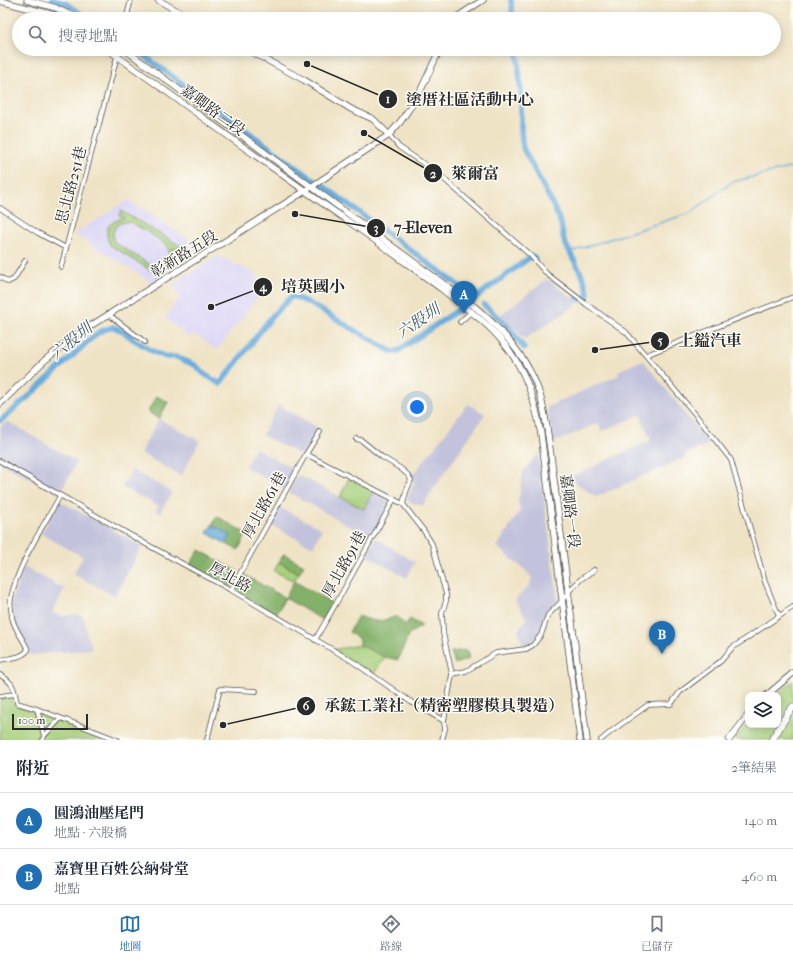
<!DOCTYPE html>
<html lang="zh-TW">
<meta charset="utf-8">
<style>
:root{--surface:#fff;--page:#f2f2f3;--text:#1f2937;--muted:#747a83;--line:#e0e1e3;--accent:#1f6fb2}
body{margin:0;font-family:"IM FELL French Canon","Noto Serif TC",serif;background:var(--page);color:var(--text)}
.controls{position:absolute;right:12px;bottom:12px;display:grid;overflow:hidden;border-radius:8px;box-shadow:0 2px 10px #0003}
.controls button{width:36px;height:36px;display:grid;place-items:center;padding:0;border:0;border-bottom:1px solid var(--line);background:var(--surface);color:var(--text);font:20px sans-serif}
.scale{position:absolute;left:12px;bottom:10px;width:76px;box-sizing:border-box;padding-left:4px;border:2px solid #2b2b2b;border-top:0;font-size:11px;line-height:14px;white-space:nowrap;color:#2b2b2b;-webkit-text-stroke:3px #fdfcf7;paint-order:stroke}
.you{position:absolute;left:417px;top:407px;width:14px;height:14px;margin:-10px;border:3px solid #fff;border-radius:50%;background:#1a73e8;box-shadow:0 0 0 6px #1a73e833}
.badge{display:grid;place-items:center;width:26px;height:26px;border-radius:50%;background:var(--accent);color:#fff;font-size:13px;font-weight:700}
.pin{position:absolute;translate:-50% -33px;filter:drop-shadow(0 1px 2px #0008)}
.pin::after{content:'';position:absolute;top:21px;width:14px;height:12px;background:inherit;clip-path:polygon(0 0,100% 0,50% 100%)}
.list{margin:0;padding:0;list-style:none}
h2{display:flex;justify-content:space-between;align-items:center;height:52px;margin:0;padding:0 16px;font-size:17px}
h2 small{font-size:13px;font-weight:400;color:var(--muted)}
.list li{display:grid;grid-template-columns:26px 1fr auto;gap:12px;align-items:center;box-sizing:border-box;height:56px;padding:0 16px;border-top:1px solid var(--line)}
.list b{display:block;font-size:15px;white-space:nowrap}
.list p{margin:0;font-size:13px;white-space:nowrap;color:var(--muted)}
.list em{font-size:13px;font-style:normal;color:var(--muted)}
.icon{flex:none;width:22px;height:22px;fill:none;stroke:currentColor;stroke-width:2;stroke-linecap:round;stroke-linejoin:round}
.map{position:relative;flex:none;width:793px;height:740px;overflow:hidden}
.search{position:absolute;background:var(--surface);box-shadow:0 2px 10px #0003;left:12px;right:12px;top:12px;height:44px;display:flex;align-items:center;gap:10px;box-sizing:border-box;padding:0 14px;border-radius:22px;color:var(--muted);font-size:15px}
.sheet{height:164px;background:var(--surface)}
nav{display:flex;justify-content:space-around;align-items:center;box-sizing:border-box;height:56px;border-top:1px solid var(--line);background:var(--surface);font-size:11px;color:var(--muted)}
nav a{display:grid;justify-items:center;gap:2px}
nav .on{color:var(--accent)}
.map>svg:first-child{display:block}
.built{fill:#dcd6f6}
.industrial{fill:#c2c2dc}
.green{fill:#a6ce79;stroke:#687c52;fill-rule:evenodd}
.forest{fill:#84b169;stroke:#586e4a}
.water{fill:#67acdd;stroke:#496c84}
.lines{fill:none;stroke-linecap:round;stroke-linejoin:round}
.stream{stroke:#67acdd;stroke-width:1.5}
.canal{stroke:#67acdd;stroke-width:5.5}
.street-casing{stroke:#484742;stroke-width:5.5}
.secondary-casing{stroke:#484742;stroke-width:7}
.highway-casing{stroke:#484742;stroke-width:8}
.street{stroke:#fff;stroke-width:4}
.secondary{stroke:#fff;stroke-width:5.5}
.highway{stroke:#fff;stroke-width:7}
.labels{text-anchor:middle;dominant-baseline:central;stroke-width:3;stroke-linejoin:round;paint-order:stroke}
.street-label{font-size:15px;fill:#2b2b2b;stroke:#fdfcf7}
.water-label{font-size:16px;font-style:italic;fill:#435f72;stroke:#fdfcf7}
.leader{fill:none;stroke:#2b2b2b;stroke-width:1.5}
.callout-dot{fill:#2b2b2b;stroke:#fdfcf7;stroke-width:1.5}
.mark-label{font-size:12px;text-anchor:middle;font-weight:bold;fill:#fff}
.callout-label{font-size:16px;text-anchor:middle;font-weight:bold;fill:#2b2b2b;stroke:#fdfcf7;stroke-width:3;stroke-linejoin:round;paint-order:stroke}
</style>
<div class="map">
<svg width="793" height="740" viewBox="0 0 793 740">
<rect width="100%" height="100%" fill="#fdfcf7"/>
<filter id="ink" filterUnits="userSpaceOnUse"><feTurbulence type="fractalNoise" baseFrequency=".025" numOctaves="2"/><feDisplacementMap in="SourceGraphic" scale="8" xChannelSelector="R" yChannelSelector="G"/><feConvolveMatrix kernelMatrix="1 2 1 2 8 2 1 2 1" color-interpolation-filters="sRGB"/></filter>
<filter id="wash" filterUnits="userSpaceOnUse"><feTurbulence type="fractalNoise" baseFrequency=".012" numOctaves="4" result="noise"/><feDisplacementMap in="SourceGraphic" scale="16" xChannelSelector="R" yChannelSelector="G"/><feGaussianBlur stdDeviation="0.9" result="paint"/><feColorMatrix in="noise" values="0 0 0 0 0 0 0 0 0 0 0 0 0 0 0 0 0 1.4 0 .05"/><feComposite in="paint" operator="in"/></filter>
<g filter="url(#wash)">
<rect width="100%" height="100%" fill="#efe3c5"/>
<g class="built">
<polygon points="128,200 202,248 153,283 74,234"/>
<polygon points="218,256 255,274 266,286 217,350 194,334 189,338 165,318 180,296 172,284"/>
</g>
<g class="industrial">
<polygon points="547,279 579,303 525,339 499,316"/>
<polygon points="643,360 709,444 685,454 686,457 596,497 581,487 571,477 651,440 640,415 602,431 598,423 553,443 547,407 619,375 618,371"/>
<polygon points="468,404 485,414 422,506 408,501 407,498 414,483 411,477"/>
<polygon points="279,405 318,428 303,456 262,435"/>
<polygon points="159,419 200,441 181,476 140,453"/>
<polygon points="7,421 77,462 59,494 0,463 0,427"/>
<polygon points="255,448 296,470 285,489 245,467"/>
<polygon points="538,454 558,602 548,611 537,637 531,643 523,646 518,630 527,619 515,600 529,586 532,578 524,569 497,547 520,510 518,501 523,472"/>
<polygon points="132,470 172,492 160,513 156,511 158,506 122,487"/>
<polygon points="298,475 364,509 373,491 391,501 371,538 288,492"/>
<polygon points="60,501 142,546 115,596 73,574 83,557 41,534"/>
<polygon points="279,507 322,529 313,547 270,525"/>
<polygon points="376,538 415,562 407,578 366,555"/>
<polygon points="24,567 65,589 52,613 64,616 77,614 84,617 87,637 90,641 92,649 30,655 28,645 18,631 12,614 11,601"/>
</g>
<g class="green">
<path d="M121,211L189,251L186,255L173,248L175,252L171,263L166,267L159,270H150L110,245C103,230 108,221 124,218L119,215ZM130,222C141,229 170,241 170,256C166,263 161,267 152,266L114,242C111,228 116,222 130,222Z"/>
<polygon points="349,478 373,491 364,509 340,497"/>
<polygon points="279,562 299,573 294,581 274,571"/>
<polygon points="360,645 385,657 374,674 331,650"/>
<polygon points="793,681 793,740 734,740 748,723 748,725 778,725 778,695 777,695"/>
<polygon points="9,697 14,705 57,719 105,740 0,740 0,700"/>
</g>
<g class="forest">
<polygon points="156,396 168,402 159,419 148,412"/>
<polygon points="217,516 247,534 238,550 226,544 230,535 212,525"/>
<polygon points="199,550 239,572 230,588 189,567"/>
<polygon points="284,554 304,565 299,573 279,562"/>
<polygon points="243,574 285,598 294,581 334,604 324,621 285,598 275,616 235,592 235,589"/>
<path d="M358,616C377,622 377,623 397,616L405,625L410,619L422,626L409,634L398,660L385,657L360,645V640L349,632Z"/>
<polygon points="467,650 469,659 455,664 451,652"/>
</g>
<polygon class="water" points="212,525 231,535 226,544 207,533"/>
<g class="lines">
<polyline class="stream" points="570,252 690,213 732,182 793,167"/>
<g class="canal">
<polyline points="52,0 65,3 89,19"/>
<polyline points="511,0 513,19"/>
<polyline points="135,49 314,180"/>
<polyline points="517,49 521,91 521,130 523,148 551,201 561,224 564,241 583,277 588,293 587,297 583,300 577,298"/>
<polyline points="322,185 469,293"/>
<polyline points="484,305 505,323 524,348"/>
<polyline points="0,421 26,399 95,335 101,331 113,327 123,331 133,339 154,352 166,357 176,357 195,365 204,374 220,384 273,315 292,296 307,302 387,349 393,352 398,351 471,301 525,261 533,256 535,258"/>
</g>
</g>
</g>
<g filter="url(#ink)">
<g class="lines">
<g class="street-casing">
<g id="street">
<polyline points="126,19 131,0"/>
<polyline points="389,135 399,147 436,172 530,255 547,274 586,304 626,332 695,414 731,460 765,582 779,616"/>
<polyline points="0,208 38,233 66,248"/>
<polyline points="61,267 119,49"/>
<polyline points="0,277 8,282 14,279 25,261"/>
<polyline points="108,314 145,342"/>
<polyline points="460,322 472,311"/>
<polyline points="646,355 793,297"/>
<polyline points="356,439 361,440 382,457 400,468 408,475 411,480 406,492 403,504"/>
<polyline points="306,454 403,504 424,531 432,544 446,594 446,601 442,613 443,633 452,674 444,721 445,729 442,740"/>
<polyline points="0,461 146,544 231,590 352,661 411,702 444,721"/>
<polyline points="231,590 306,454 320,432"/>
<polyline points="315,640 338,600 394,499"/>
<path d="M0,660C9,658 22,658 28,650C23,638 14,629 12,617C11,611 10,603 11,598C17,566 44,525 60,496"/>
<polyline points="452,674 466,671 496,653 526,649 533,645 541,635 548,615 562,601 568,592 581,579 594,570"/>
<path d="M0,675C14,683 14,688 17,703L37,709L118,740"/>
<polyline points="0,696 15,694"/>
<polyline points="37,709 44,736"/>
<polyline points="43,740 44,736 60,719"/>
<polyline points="207,740 220,689 256,691"/>
<polyline points="601,740 613,730 648,705 671,704 680,692 721,661 732,648 793,607"/>
</g>
</g>
<g class="secondary-casing">
<g id="secondary">
<polyline points="27,0 56,8 79,19"/>
<polyline points="158,0 192,19"/>
<polyline points="0,1 51,14 61,19"/>
<polyline points="457,19 460,15 483,0"/>
<path d="M107,49C187,106 265,163 345,219C378,242 410,266 443,290C463,306 486,321 502,341C525,368 535,400 541,434L580,740"/>
<path d="M124,49L475,307C504,331 529,359 540,395C546,415 548,436 551,456L587,740"/>
<polyline points="246,49 304,80 351,109 373,119 389,135"/>
<polyline points="0,404 44,361 76,335 305,191 389,135 401,121 419,94 440,49"/>
<polyline points="767,695 793,673"/>
<polyline points="729,740 748,715"/>
</g>
</g>
<g class="highway-casing">
<polyline id="highway" points="772,740 788,713 793,707"/>
</g>
<use href="#street" class="street"/>
<use href="#secondary" class="secondary"/>
<use href="#highway" class="highway"/>
</g>
</g>
<g class="labels">
<g class="street-label">
<text transform="translate(213 110) rotate(36)">嘉卿路二段</text>
<text transform="translate(71 185) rotate(-75)">思北路251巷</text>
<text transform="translate(184 254) rotate(-32)">彰新路五段</text>
<text transform="translate(264 505) rotate(-61)">厚北路61巷</text>
<text transform="translate(570 511) rotate(83)">嘉卿路一段</text>
<text transform="translate(344 564) rotate(-61)">厚北路91巷</text>
<text transform="translate(230 577) rotate(29)">厚北路</text>
</g>
<g class="water-label">
<text transform="translate(418 321) rotate(-34)">六股圳</text>
<text transform="translate(71 341) rotate(-39)">六股圳</text>
</g>
</g>
<path class="leader" d="M307 64L388 99M364 133L433 173M295 214L376 228M211 307L263 287M595 350L660 341M223 725L306 706"/>
<g class="callout-dot">
<circle cx="307" cy="64" r="4"/>
<circle cx="364" cy="133" r="4"/>
<circle cx="295" cy="214" r="4"/>
<circle cx="211" cy="307" r="4"/>
<circle cx="595" cy="350" r="4"/>
<circle cx="223" cy="725" r="4"/>
<circle cx="388" cy="99" r="10"/>
<circle cx="433" cy="173" r="10"/>
<circle cx="376" cy="228" r="10"/>
<circle cx="263" cy="287" r="10"/>
<circle cx="660" cy="341" r="10"/>
<circle cx="306" cy="706" r="10"/>
</g>
<g class="mark-label">
<text x="388" y="103">1</text>
<text x="433" y="178">2</text>
<text x="376" y="232">3</text>
<text x="263" y="291">4</text>
<text x="660" y="345">5</text>
<text x="306" y="710">6</text>
</g>
<g class="callout-label">
<text x="470" y="105">塗厝社區活動中心</text>
<text x="475" y="179">萊爾富</text>
<text x="423" y="233">7-Eleven</text>
<text x="313" y="292">培英國小</text>
<text x="710" y="346">上鎰汽車</text>
<text x="444" y="711">承鋐工業社（精密塑膠模具製造）</text>
</g>
</svg>
<div class="controls">
<button><svg class="icon" aria-label="layers" viewBox="0 0 24 24"><path d="M12 4l9 5-9 5-9-5zM3 14l9 5 9-5"/></svg></button>
</div>
<div class="scale">100 m</div>
<div class="you"></div>
<div class="pin badge" style="left:464px;top:314px">A</div>
<div class="pin badge" style="left:662px;top:654px">B</div>
<div class="search"><svg class="icon" aria-label="search" viewBox="0 0 24 24"><circle cx="10" cy="10" r="6"/><path d="M15 15l6 6"/></svg>搜尋地點</div>
</div>
<section class="sheet">
<h2>附近<small>2筆結果</small></h2>
<ul class="list">
<li><span class="badge">A</span><div><b>圓鴻油壓尾門</b><p>地點 · 六股橋</p></div><em>140 m</em></li>
<li><span class="badge">B</span><div><b>嘉寶里百姓公納骨堂</b><p>地點</p></div><em>460 m</em></li>
</ul>
</section>
<nav>
<a class="on"><svg class="icon" aria-label="map" viewBox="0 0 24 24"><path d="M3 6l6-2 6 2 6-2v14l-6 2-6-2-6 2zM9 4v14M15 6v14"/></svg>地圖</a>
<a><svg class="icon" aria-label="directions" viewBox="0 0 24 24"><path d="M12 3l9 9-9 9-9-9zM9 14v-3h6M13 9l2 2-2 2"/></svg>路線</a>
<a><svg class="icon" aria-label="saved" viewBox="0 0 24 24"><path d="M7 4h10v16l-5-4-5 4z"/></svg>已儲存</a>
</nav>
